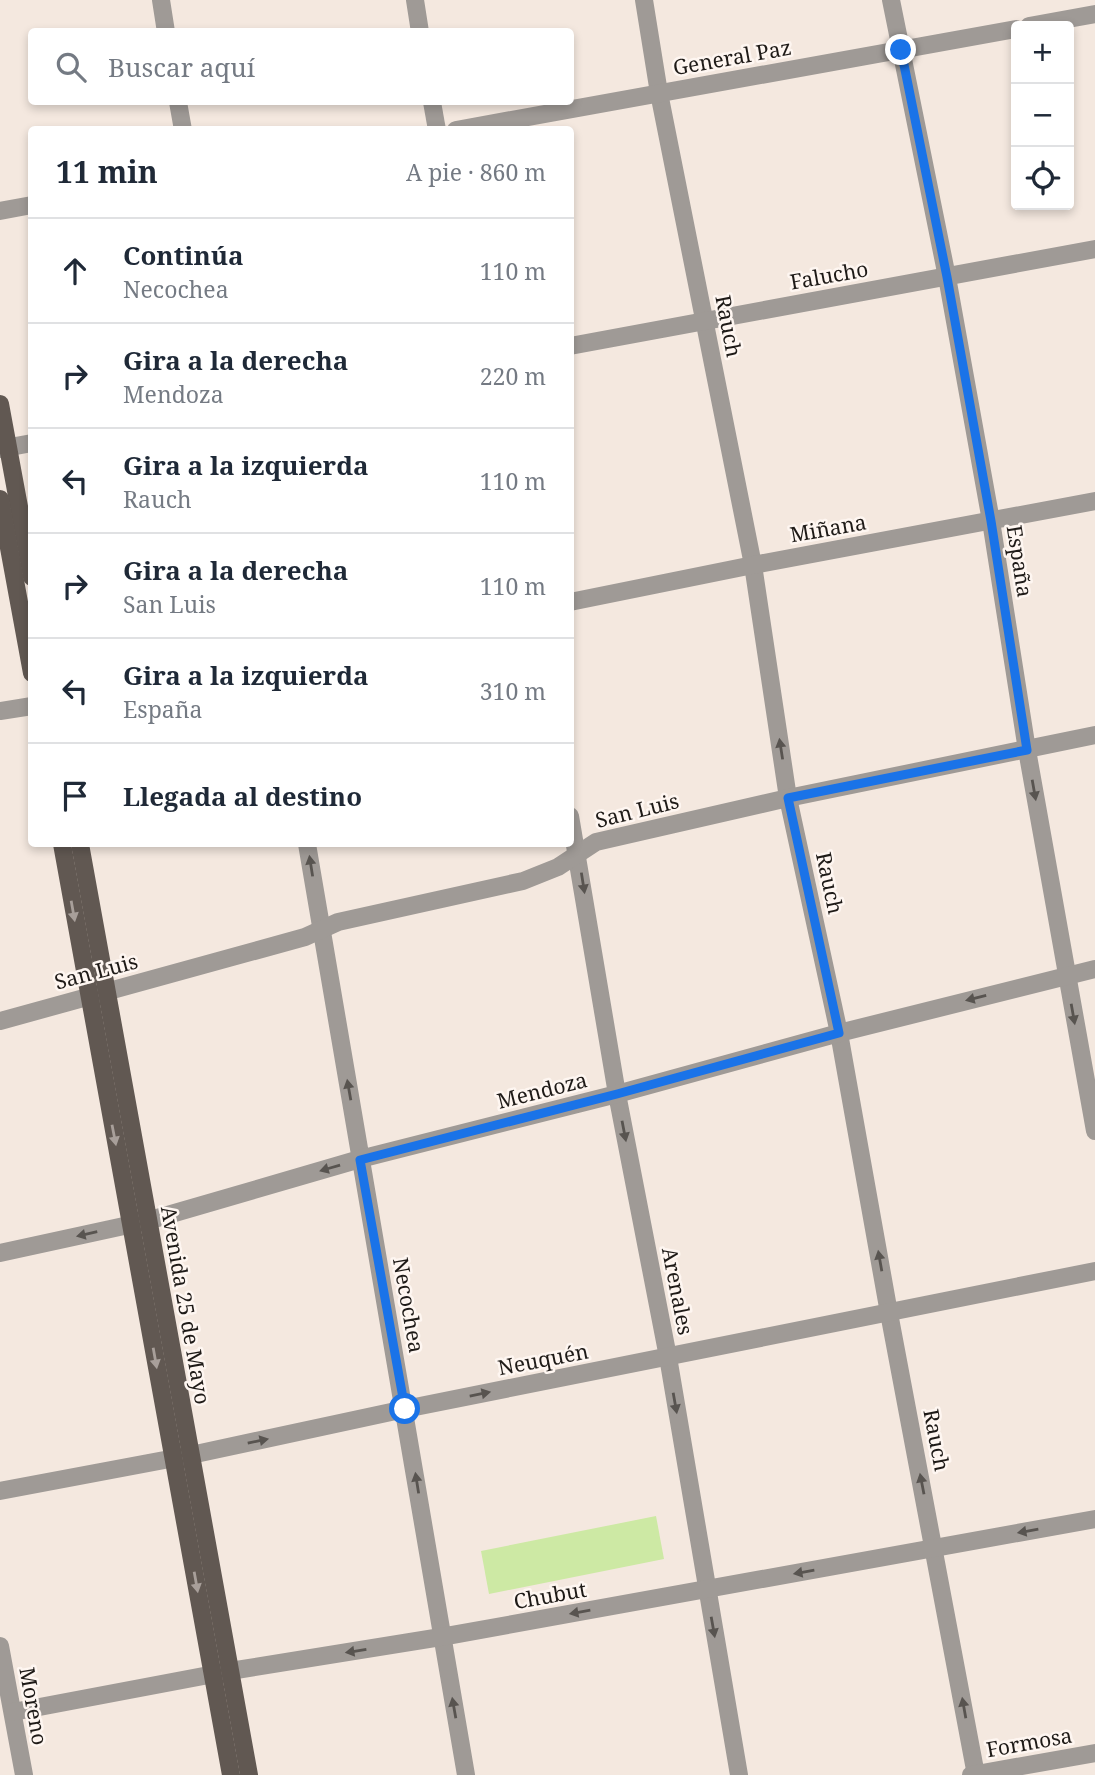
<!DOCTYPE html>
<html lang="es">
<meta charset="utf-8">
<style>
:root{--surface:#fff;--page:#f6f6f7;--text:#1f2937;--muted:#747a83;--line:#e0e1e3}
body{margin:0;font-family:"Noto Serif",serif;background:var(--page);color:var(--text)}
.controls{position:absolute;right:21px;top:21px;display:grid;overflow:hidden;border-radius:7px;box-shadow:0 4px 10px #0003}
.controls button{width:63px;height:63px;display:grid;place-items:center;padding:0;border:0;border-bottom:2px solid var(--line);background:var(--surface);color:var(--text);font:35px sans-serif}
.stop{position:absolute;width:21px;height:21px;margin:-16px;border:5px solid #1a73e8;border-radius:50%;background:#fff}
.stop.end{background:#1a73e8;border-color:#fff;box-shadow:0 2px 7px #0008}
.list{margin:0;padding:0;list-style:none}
h2{display:flex;justify-content:space-between;align-items:center;height:91px;margin:0;padding:0 28px;font-size:30px}
h2 small{font-size:23px;font-weight:400;color:var(--muted)}
.list li{display:grid;grid-template-columns:46px 1fr auto;gap:21px;align-items:center;box-sizing:border-box;height:105px;padding:0 28px;border-top:2px solid var(--line)}
.list b{display:block;font-size:26px;white-space:nowrap}
.list p{margin:0;font-size:23px;white-space:nowrap;color:var(--muted)}
.list em{font-size:23px;font-style:normal;color:var(--muted)}
.icon{flex:none;width:38px;height:38px;fill:none;stroke:currentColor;stroke-width:2;stroke-linecap:round;stroke-linejoin:round}
.map{position:relative;flex:none;width:1095px;height:1775px;overflow:hidden}
.search{position:absolute;background:var(--surface);box-shadow:0 4px 10px #0003;left:28px;top:28px;width:546px;height:77px;display:flex;align-items:center;gap:18px;box-sizing:border-box;padding:0 24px;border-radius:7px;color:var(--muted);font-size:26px}
.panel{position:absolute;background:var(--surface);box-shadow:0 4px 10px #0003;left:28px;top:126px;width:546px;height:721px;border-radius:7px}
.map>svg:first-child{display:block}
.green{fill:#cde9a4}
.lines{fill:none;stroke-linecap:round;stroke-linejoin:round}
.minor{stroke:#9f9a96;stroke-width:18}
.major{stroke:#615852;stroke-width:18}
.oneway{fill:#585450}
.oneway2{fill:#a89f9a}
.route{stroke:#1a73e8;stroke-width:9}
.labels{text-anchor:middle;dominant-baseline:central;stroke-width:5;stroke-linejoin:round;paint-order:stroke}
.street-label{font-size:21px;fill:#1e1a17;stroke:#fef6f1}
</style>
<div class="map">
<svg width="1095" height="1775" viewBox="0 0 1095 1775">
<rect width="100%" height="100%" fill="#f4e8df"/>
<polygon class="green" points="656,1516 664,1559 489,1594 481,1551"/>
<g class="lines">
<g class="minor">
<polyline points="161,0 166,32"/>
<polyline points="415,0 420,32"/>
<polyline points="644,0 659,93 753,565 788,798 839,1033 889,1313 976,1775"/>
<polyline points="891,0 947,277 991,521 1027,750 1095,1131"/>
<polyline points="1029,26 1095,14"/>
<polyline points="178,102 183,130"/>
<polyline points="432,102 437,130"/>
<polyline points="456,130 1016,29"/>
<polyline points="0,211 32,205"/>
<polyline points="570,346 1095,249"/>
<polyline points="0,449 32,443"/>
<polyline points="570,602 753,565 1095,501"/>
<polyline points="0,711 32,706"/>
<polyline points="570,816 617,1094 668,1357 739,1775"/>
<polyline points="307,844 466,1775"/>
<polyline points="0,1021 305,937 338,922 523,881 558,867 596,842 788,798 1095,735"/>
<polyline points="0,1253 147,1221 360,1159 617,1094 839,1033 1095,969"/>
<polyline points="0,1491 191,1455 405,1409 1095,1271"/>
<polyline points="0,1646 24,1775"/>
<polyline points="13,1712 230,1671 441,1637 1095,1519"/>
<polyline points="971,1775 1095,1753"/>
</g>
<g class="major">
<polyline points="0,404 32,577"/>
<polyline points="0,499 32,673"/>
<polyline points="62,844 231,1775"/>
<polyline points="80,844 249,1775"/>
</g>
</g>
<defs><path id="oneway-solid" d="M-6-.8H1V-3.2L6.5 0L1 3.2V.8H-6Z" transform="scale(1.75)"/></defs>
<g class="oneway">
<use href="#oneway-solid" transform="translate(781 749) rotate(-99)"/>
<use href="#oneway-solid" transform="translate(1034 790) rotate(80)"/>
<use href="#oneway-solid" transform="translate(311 866) rotate(-99)"/>
<use href="#oneway-solid" transform="translate(583 883) rotate(81)"/>
<use href="#oneway-solid" transform="translate(976 998) rotate(166)"/>
<use href="#oneway-solid" transform="translate(1073 1014) rotate(80)"/>
<use href="#oneway-solid" transform="translate(349 1090) rotate(-100)"/>
<use href="#oneway-solid" transform="translate(624 1131) rotate(79)"/>
<use href="#oneway-solid" transform="translate(330 1168) rotate(164)"/>
<use href="#oneway-solid" transform="translate(87 1234) rotate(167)"/>
<use href="#oneway-solid" transform="translate(880 1261) rotate(-100)"/>
<use href="#oneway-solid" transform="translate(480 1394) rotate(-11)"/>
<use href="#oneway-solid" transform="translate(675 1403) rotate(80)"/>
<use href="#oneway-solid" transform="translate(258 1441) rotate(-12)"/>
<use href="#oneway-solid" transform="translate(417 1483) rotate(-99)"/>
<use href="#oneway-solid" transform="translate(922 1484) rotate(-101)"/>
<use href="#oneway-solid" transform="translate(1028 1531) rotate(170)"/>
<use href="#oneway-solid" transform="translate(804 1572) rotate(170)"/>
<use href="#oneway-solid" transform="translate(580 1612) rotate(170)"/>
<use href="#oneway-solid" transform="translate(713 1627) rotate(80)"/>
<use href="#oneway-solid" transform="translate(356 1651) rotate(171)"/>
<use href="#oneway-solid" transform="translate(454 1708) rotate(-100)"/>
<use href="#oneway-solid" transform="translate(964 1708) rotate(-100)"/>
</g>
<g class="oneway2">
<use href="#oneway-solid" transform="translate(73 911) rotate(80)"/>
<use href="#oneway-solid" transform="translate(114 1135) rotate(79)"/>
<use href="#oneway-solid" transform="translate(155 1358) rotate(80)"/>
<use href="#oneway-solid" transform="translate(196 1582) rotate(80)"/>
</g>
<g class="lines">
<polyline class="route" points="405,1409 360,1160 617,1094 839,1033 788,798 1027,750 991,521 947,277 901,50"/>
</g>
<g class="labels">
<g class="street-label">
<text transform="translate(732 57) rotate(-10)">General Paz</text>
<text transform="translate(829 275) rotate(-10)">Falucho</text>
<text transform="translate(729 326) rotate(79)">Rauch</text>
<text transform="translate(828 528) rotate(-10)">Miñana</text>
<text transform="translate(1020 561) rotate(81)">España</text>
<text transform="translate(637 810) rotate(-14)">San Luis</text>
<text transform="translate(830 883) rotate(78)">Rauch</text>
<text transform="translate(96 971) rotate(-15)">San Luis</text>
<text transform="translate(542 1090) rotate(-14)">Mendoza</text>
<text transform="translate(678 1291) rotate(79)">Arenales</text>
<text transform="translate(186 1305) rotate(80)">Avenida 25 de Mayo</text>
<text transform="translate(409 1305) rotate(80)">Necochea</text>
<text transform="translate(543 1359) rotate(-11)">Neuquén</text>
<text transform="translate(937 1440) rotate(79)">Rauch</text>
<text transform="translate(550 1595) rotate(-10)">Chubut</text>
<text transform="translate(34 1706) rotate(80)">Moreno</text>
<text transform="translate(1029 1742) rotate(-10)">Formosa</text>
</g>
</g>
</svg>
<div class="controls">
<button>+</button>
<button>−</button>
<button><svg class="icon" aria-label="locate" viewBox="0 0 24 24"><circle cx="12" cy="12" r="6"/><path d="M12 2v4M12 18v4M2 12h4M18 12h4"/></svg></button>
</div>
<div class="stop" style="left:405px;top:1409px"></div>
<div class="stop end" style="left:901px;top:50px"></div>
<div class="search"><svg class="icon" aria-label="search" viewBox="0 0 24 24"><circle cx="10" cy="10" r="6"/><path d="M15 15l6 6"/></svg>Buscar aquí</div>
<section class="panel">
<h2>11 min<small>A pie · 860 m</small></h2>
<ul class="list">
<li><svg class="icon" aria-label="ahead" viewBox="0 0 24 24"><path d="M12 20V5M6 11l6-6 6 6"/></svg><div><b>Continúa</b><p>Necochea</p></div><em>110 m</em></li>
<li><svg class="icon" aria-label="right" viewBox="0 0 24 24"><path d="M7 20v-9h11M14 6l5 5-5 5"/></svg><div><b>Gira a la derecha</b><p>Mendoza</p></div><em>220 m</em></li>
<li><svg class="icon" aria-label="left" viewBox="0 0 24 24"><path d="M17 20v-9H6M10 6l-5 5 5 5"/></svg><div><b>Gira a la izquierda</b><p>Rauch</p></div><em>110 m</em></li>
<li><svg class="icon" aria-label="right" viewBox="0 0 24 24"><path d="M7 20v-9h11M14 6l5 5-5 5"/></svg><div><b>Gira a la derecha</b><p>San Luis</p></div><em>110 m</em></li>
<li><svg class="icon" aria-label="left" viewBox="0 0 24 24"><path d="M17 20v-9H6M10 6l-5 5 5 5"/></svg><div><b>Gira a la izquierda</b><p>España</p></div><em>310 m</em></li>
<li><svg class="icon" aria-label="arrive" viewBox="0 0 24 24"><path d="M6 21V4h12l-3 4 3 4H6"/></svg><div><b>Llegada al destino</b></div></li>
</ul>
</section>
</div>
